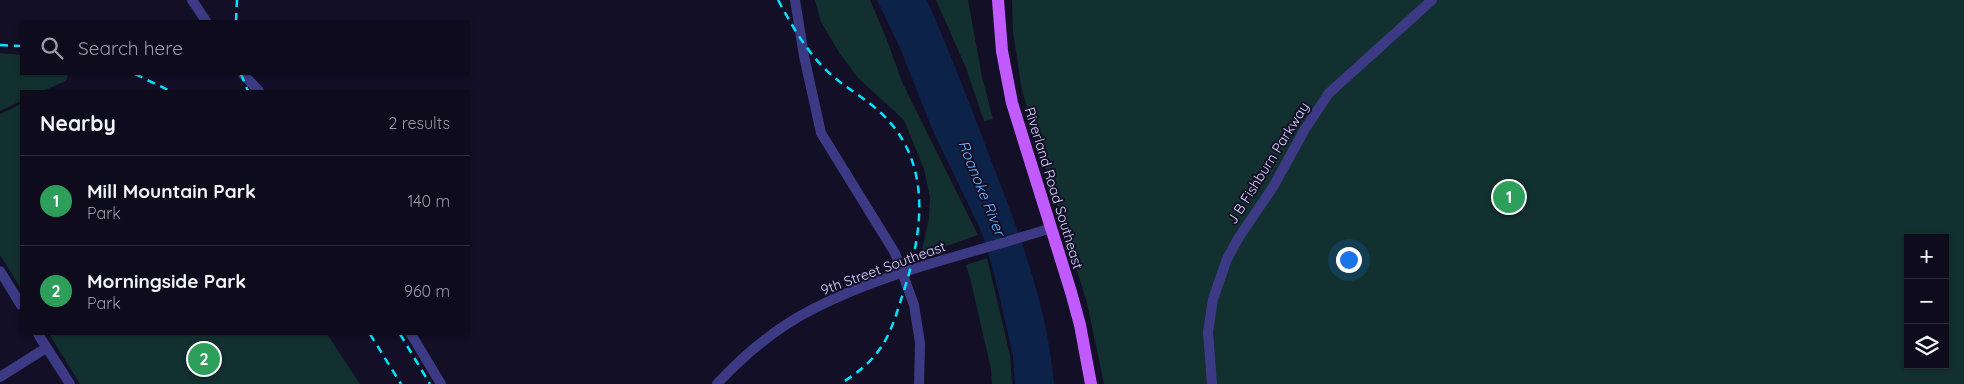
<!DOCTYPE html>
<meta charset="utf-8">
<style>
:root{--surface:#0e0b1c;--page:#171425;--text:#f1f3f6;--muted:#9b9ba3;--line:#2e2b3b;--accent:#0b8043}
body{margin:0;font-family:Quicksand,sans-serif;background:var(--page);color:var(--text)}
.controls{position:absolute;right:15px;bottom:15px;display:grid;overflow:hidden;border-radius:0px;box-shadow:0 1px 4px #0004}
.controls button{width:45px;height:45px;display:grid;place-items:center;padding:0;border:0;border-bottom:1px solid var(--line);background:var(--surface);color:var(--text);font:25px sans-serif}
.you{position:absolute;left:1348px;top:259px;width:18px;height:18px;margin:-12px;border:4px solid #fff;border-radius:50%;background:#1a73e8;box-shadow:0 0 0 8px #1a73e833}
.badge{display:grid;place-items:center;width:32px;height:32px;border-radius:50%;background:var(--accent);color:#fff;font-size:16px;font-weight:700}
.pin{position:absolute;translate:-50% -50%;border:2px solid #fff;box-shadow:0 1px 5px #0006}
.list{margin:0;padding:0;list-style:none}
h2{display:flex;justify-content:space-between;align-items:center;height:65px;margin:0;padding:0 20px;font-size:21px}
h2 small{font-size:16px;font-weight:400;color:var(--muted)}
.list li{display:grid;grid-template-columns:32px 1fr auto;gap:15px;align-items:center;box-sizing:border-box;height:90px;padding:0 20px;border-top:1px solid var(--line)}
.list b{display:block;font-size:19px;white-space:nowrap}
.list p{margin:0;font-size:16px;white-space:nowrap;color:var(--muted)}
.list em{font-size:16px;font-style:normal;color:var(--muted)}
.icon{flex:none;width:28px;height:28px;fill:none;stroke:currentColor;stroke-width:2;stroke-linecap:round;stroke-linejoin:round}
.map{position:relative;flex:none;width:1964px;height:384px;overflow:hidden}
.search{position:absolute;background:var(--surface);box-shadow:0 1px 4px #0004;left:20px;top:20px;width:450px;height:55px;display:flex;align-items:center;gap:12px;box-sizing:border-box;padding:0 18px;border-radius:0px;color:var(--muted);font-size:19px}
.panel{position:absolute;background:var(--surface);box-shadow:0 1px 4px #0004;left:20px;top:90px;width:450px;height:245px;border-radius:0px}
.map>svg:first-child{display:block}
.green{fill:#12302f;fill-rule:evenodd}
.water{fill:#0c2248}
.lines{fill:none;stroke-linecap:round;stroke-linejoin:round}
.minor{stroke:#3d3a85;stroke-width:10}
.major{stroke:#c25bff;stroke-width:12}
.rail{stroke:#00e5ff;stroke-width:2.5;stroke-dasharray:8 6;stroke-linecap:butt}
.labels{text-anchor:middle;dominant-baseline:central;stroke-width:4;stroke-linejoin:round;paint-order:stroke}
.street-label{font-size:14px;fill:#d9d4ff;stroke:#130f26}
.water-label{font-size:15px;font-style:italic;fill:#62b6ff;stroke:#130f26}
</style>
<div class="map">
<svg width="1964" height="384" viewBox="0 0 1964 384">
<rect width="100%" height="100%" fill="#130f26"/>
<g class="green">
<polygon points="815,0 870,0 887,40 902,82 978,235 921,255 929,218 930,197 924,169 904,120 858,78 840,54 821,22"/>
<polygon points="936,0 968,0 982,77 993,119 984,121 966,68"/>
<path d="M1012,0H1964V384H1104L1087,303L1022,91L1013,32ZM1908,238H1945V365H1908Z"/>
<polygon points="0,53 21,55 21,74 68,74 66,81 43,91 21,91 21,101 0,111"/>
<polygon points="21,104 21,289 0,255 0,114"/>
<polygon points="987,258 1010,355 1012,384 992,384 991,369 971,282 966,265"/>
<polygon points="49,334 327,334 360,384 80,384"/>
</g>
<path class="water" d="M877,0H927C952,57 974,115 996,173C1022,240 1048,311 1054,384H1015L1013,356L994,273L982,233L933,131L900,48Z"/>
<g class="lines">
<g class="minor">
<polyline points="192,0 206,21"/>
<polyline points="795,0 804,56 821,133 895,253 914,305 920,343 919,384"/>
<polyline points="243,74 259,91"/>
<polyline points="0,271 21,305"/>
<polyline points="38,334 70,384"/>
<polyline points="411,334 441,384"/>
<polyline points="0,377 46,348"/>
<path d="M717,384C745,354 777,327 813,309C888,270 972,254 1051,228"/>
<polyline points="1212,384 1208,332 1213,299 1227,259 1239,237 1273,187 1305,129 1329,93 1432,0"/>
</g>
<polyline class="major" points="998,0 1002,51 1012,103 1071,292 1080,325 1091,384"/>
<g class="rail">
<path d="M778,0C791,24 805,49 825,69C842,86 864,97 881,113C931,160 924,227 905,287C890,335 885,356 840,384"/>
<polyline points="236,21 237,0"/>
<polyline points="0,45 21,46"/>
<polyline points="135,74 170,91"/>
<polyline points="241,74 248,91"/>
<polyline points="370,334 401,384"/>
<polyline points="400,334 430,384"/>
</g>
</g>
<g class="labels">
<g class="street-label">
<text transform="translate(1268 163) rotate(-58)">J B Fishburn Parkway</text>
<text transform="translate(1054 188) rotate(73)">Riverland Road Southeast</text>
<text transform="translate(883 268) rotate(-20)">9th Street Southeast</text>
</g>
<g class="water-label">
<text transform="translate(982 188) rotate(68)">Roanoke River</text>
</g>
</g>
</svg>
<div class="controls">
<button>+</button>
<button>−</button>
<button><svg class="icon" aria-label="layers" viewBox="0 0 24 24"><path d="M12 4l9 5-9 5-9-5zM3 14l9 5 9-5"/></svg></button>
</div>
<div class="you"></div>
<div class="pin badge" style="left:1509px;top:197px;background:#2e9e5b">1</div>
<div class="pin badge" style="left:204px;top:359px;background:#2e9e5b">2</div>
<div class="search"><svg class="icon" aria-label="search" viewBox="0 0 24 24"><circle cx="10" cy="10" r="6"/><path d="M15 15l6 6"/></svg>Search here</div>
<section class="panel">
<h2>Nearby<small>2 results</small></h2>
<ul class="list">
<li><span class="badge" style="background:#2e9e5b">1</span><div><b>Mill Mountain Park</b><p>Park</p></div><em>140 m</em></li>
<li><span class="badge" style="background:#2e9e5b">2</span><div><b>Morningside Park</b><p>Park</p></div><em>960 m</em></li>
</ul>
</section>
</div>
